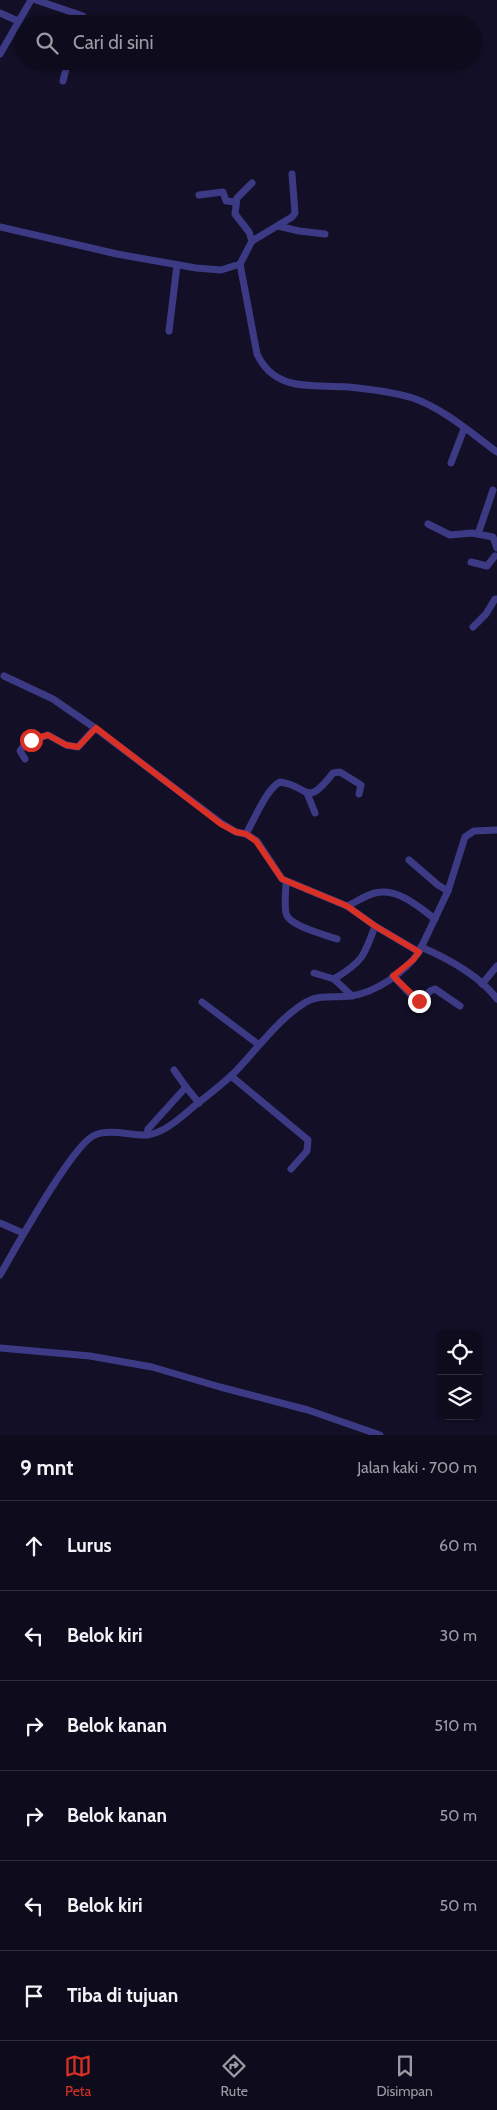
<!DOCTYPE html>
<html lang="id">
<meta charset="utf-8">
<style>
:root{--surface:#0e0b1c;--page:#1c1929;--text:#f1f3f6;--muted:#9b9ba3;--line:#2e2b3b;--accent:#d93025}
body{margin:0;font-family:Cabin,sans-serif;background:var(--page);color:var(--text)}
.controls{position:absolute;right:15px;bottom:15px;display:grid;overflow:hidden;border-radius:10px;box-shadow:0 1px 4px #0004}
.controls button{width:45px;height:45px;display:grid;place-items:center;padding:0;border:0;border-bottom:1px solid var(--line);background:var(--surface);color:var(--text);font:25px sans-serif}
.stop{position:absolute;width:15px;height:15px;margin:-11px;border:4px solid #d93025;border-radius:50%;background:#fff}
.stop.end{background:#d93025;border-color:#fff;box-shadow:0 1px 5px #0008}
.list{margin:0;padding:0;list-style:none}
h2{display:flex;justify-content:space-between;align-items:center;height:65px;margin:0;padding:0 20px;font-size:21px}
h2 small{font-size:16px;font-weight:400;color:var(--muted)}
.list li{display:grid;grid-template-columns:32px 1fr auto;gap:15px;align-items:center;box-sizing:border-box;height:90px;padding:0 20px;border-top:1px solid var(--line)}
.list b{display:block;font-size:19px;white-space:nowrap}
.list em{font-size:16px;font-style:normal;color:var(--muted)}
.icon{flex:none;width:28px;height:28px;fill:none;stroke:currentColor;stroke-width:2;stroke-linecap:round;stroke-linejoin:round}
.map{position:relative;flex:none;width:497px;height:1435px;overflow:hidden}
.search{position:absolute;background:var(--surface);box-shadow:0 1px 4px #0004;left:15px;right:15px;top:15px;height:55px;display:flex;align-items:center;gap:12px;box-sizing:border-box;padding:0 18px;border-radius:28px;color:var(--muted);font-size:19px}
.sheet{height:605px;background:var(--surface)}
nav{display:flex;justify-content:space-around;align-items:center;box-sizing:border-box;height:70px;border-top:1px solid var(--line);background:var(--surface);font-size:14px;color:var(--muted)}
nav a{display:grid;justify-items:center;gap:2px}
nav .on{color:var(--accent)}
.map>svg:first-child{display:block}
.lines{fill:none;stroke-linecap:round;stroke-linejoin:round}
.minor{stroke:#3d3a85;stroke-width:7}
.route{stroke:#d93025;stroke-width:6}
</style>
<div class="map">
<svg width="497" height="1435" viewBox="0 0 497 1435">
<rect width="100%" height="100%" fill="#130f26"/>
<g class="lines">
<g class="minor">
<polyline points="36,0 83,16 83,24"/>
<polyline points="0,13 18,21"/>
<polyline points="0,54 31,0"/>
<polyline points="63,81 68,61"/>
<polyline points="199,195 223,192 226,201 236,202"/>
<polyline points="278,226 299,231 325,234"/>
<polyline points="0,227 117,254 196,268 221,270 240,264 252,241 249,232 235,214 237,198 252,183"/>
<polyline points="252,241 292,217 295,213 292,174"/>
<path d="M240,264L257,354C275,393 313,384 348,387C369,389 393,392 413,398C444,409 471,433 497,452"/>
<polyline points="169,331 177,265"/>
<polyline points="451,463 464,429"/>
<polyline points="428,524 450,535 472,533 493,537 497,548"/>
<polyline points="478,534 493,490"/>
<polyline points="471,562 487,566 495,556"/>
<polyline points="473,627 486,614 495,599 497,599"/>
<polyline points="4,676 53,699 95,728 221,823 236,832 246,834 257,841 282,879 347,906 375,926 419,952"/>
<polyline points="25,759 20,751 27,742 48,735 66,745 78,747 95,728"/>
<polyline points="307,793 315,813"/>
<path d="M246,834C254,820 267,788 280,782C310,786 305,809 333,773L340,772L361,785L359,794"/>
<polyline points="409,860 438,885 448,891"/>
<path d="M286,882C286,891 284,903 286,913C288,926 326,935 337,939"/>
<path d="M347,906C356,902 366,895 375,893C397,887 419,907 435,919"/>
<path d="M421,947C449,959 479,975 497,999"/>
<polyline points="314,973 334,979 352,996"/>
<polyline points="393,976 416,1000 422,1001 430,991 435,989 460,1006"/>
<path d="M334,979C362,962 364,957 375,926"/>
<polyline points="482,984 497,966"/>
<polyline points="202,1002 259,1045"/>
<polyline points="174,1070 186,1087"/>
<polyline points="231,1076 308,1140 307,1151 291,1169"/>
<polyline points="147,1135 148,1129 186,1087 199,1103"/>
<polyline points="0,1223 23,1233"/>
<path d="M0,1275C14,1251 73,1143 95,1135C109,1129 129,1135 144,1135C164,1135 183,1115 198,1103C211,1093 224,1083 236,1071C258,1048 278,1019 306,1002C321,994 335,998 350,996C376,993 405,972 419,952L448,891L465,837L474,831L497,830"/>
<polyline points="0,1348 90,1356 152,1367 220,1387 308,1410 380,1435"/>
</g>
</g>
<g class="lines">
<polyline class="route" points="31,740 48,735 66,745 78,747 96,728 221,824 236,832 246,834 256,841 282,879 347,906 375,926 419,952 413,960 393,976 419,1001"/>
</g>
</svg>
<div class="controls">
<button><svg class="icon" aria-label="locate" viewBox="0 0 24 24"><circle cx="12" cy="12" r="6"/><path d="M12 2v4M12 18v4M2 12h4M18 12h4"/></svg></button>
<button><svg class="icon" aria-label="layers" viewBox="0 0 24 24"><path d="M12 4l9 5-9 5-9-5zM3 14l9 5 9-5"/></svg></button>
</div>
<div class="stop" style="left:31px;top:740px"></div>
<div class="stop end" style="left:419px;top:1001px"></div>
<div class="search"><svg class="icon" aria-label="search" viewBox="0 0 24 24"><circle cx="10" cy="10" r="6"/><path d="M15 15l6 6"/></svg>Cari di sini</div>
</div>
<section class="sheet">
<h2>9 mnt<small>Jalan kaki · 700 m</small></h2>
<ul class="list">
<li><svg class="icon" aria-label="ahead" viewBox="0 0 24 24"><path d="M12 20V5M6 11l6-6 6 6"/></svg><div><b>Lurus</b></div><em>60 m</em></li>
<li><svg class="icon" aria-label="left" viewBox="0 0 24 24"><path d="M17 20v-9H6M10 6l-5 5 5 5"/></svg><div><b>Belok kiri</b></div><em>30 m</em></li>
<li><svg class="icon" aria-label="right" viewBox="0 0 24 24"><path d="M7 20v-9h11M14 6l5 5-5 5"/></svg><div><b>Belok kanan</b></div><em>510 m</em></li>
<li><svg class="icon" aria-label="right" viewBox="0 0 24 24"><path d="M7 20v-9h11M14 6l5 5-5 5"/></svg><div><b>Belok kanan</b></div><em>50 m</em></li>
<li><svg class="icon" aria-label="left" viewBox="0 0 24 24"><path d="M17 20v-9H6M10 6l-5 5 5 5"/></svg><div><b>Belok kiri</b></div><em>50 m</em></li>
<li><svg class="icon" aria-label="arrive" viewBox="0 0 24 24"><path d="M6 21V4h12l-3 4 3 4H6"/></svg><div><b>Tiba di tujuan</b></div></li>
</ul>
</section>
<nav>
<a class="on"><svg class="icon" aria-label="map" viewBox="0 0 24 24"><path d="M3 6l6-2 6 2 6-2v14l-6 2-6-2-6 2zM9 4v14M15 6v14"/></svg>Peta</a>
<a><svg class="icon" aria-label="directions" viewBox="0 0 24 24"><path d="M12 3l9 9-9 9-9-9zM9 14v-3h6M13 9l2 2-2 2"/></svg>Rute</a>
<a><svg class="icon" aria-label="saved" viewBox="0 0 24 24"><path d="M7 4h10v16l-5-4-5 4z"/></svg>Disimpan</a>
</nav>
